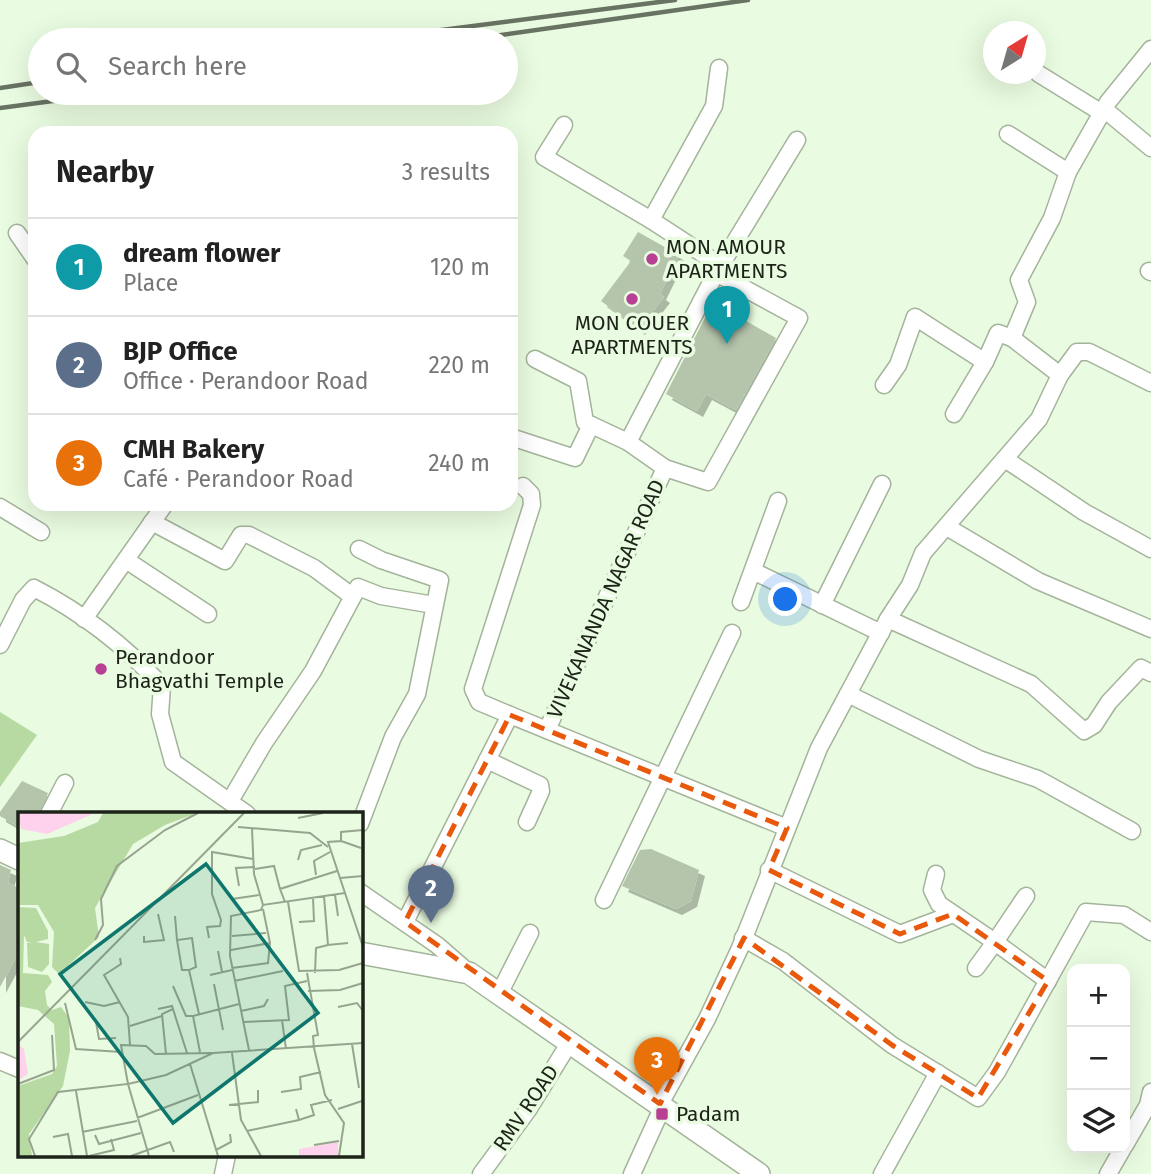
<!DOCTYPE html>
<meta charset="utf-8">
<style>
:root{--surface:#fff;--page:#f2f2f2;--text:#222;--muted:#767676;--line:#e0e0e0;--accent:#b84094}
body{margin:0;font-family:"Fira Sans",sans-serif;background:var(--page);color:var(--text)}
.controls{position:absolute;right:21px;bottom:21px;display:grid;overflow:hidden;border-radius:14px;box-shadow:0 7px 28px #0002}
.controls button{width:63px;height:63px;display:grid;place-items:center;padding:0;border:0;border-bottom:2px solid var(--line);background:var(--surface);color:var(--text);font:35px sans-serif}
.compass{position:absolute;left:983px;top:21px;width:63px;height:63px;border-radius:50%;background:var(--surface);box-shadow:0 7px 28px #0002;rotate:37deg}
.you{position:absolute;left:786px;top:600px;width:24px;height:24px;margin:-18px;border:5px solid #fff;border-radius:50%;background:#1a73e8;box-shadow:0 0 0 10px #1a73e833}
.badge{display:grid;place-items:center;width:46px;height:46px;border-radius:50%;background:var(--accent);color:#fff;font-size:23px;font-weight:700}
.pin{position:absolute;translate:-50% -58px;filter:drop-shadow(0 2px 4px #0008)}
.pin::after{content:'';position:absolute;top:37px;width:24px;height:21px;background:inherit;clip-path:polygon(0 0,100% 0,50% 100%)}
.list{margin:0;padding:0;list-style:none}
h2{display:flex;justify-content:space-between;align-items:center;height:91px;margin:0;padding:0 28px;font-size:30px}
h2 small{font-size:23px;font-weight:400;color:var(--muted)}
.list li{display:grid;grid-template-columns:46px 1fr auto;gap:21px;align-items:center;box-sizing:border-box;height:98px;padding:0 28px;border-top:2px solid var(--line)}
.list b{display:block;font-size:26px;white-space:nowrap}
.list p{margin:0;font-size:23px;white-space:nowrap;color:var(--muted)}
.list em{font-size:23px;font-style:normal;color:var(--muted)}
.icon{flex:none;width:38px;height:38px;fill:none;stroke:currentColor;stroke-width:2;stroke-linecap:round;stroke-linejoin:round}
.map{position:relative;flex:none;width:1151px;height:1174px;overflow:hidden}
.search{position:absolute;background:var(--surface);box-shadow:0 7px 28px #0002;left:28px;top:28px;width:490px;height:77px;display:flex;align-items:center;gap:18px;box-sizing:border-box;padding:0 24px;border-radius:38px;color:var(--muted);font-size:26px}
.panel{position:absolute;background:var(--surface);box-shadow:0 7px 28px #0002;left:28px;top:126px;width:490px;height:385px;border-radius:21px}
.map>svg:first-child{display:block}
.water{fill:#b7daa3}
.building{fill:#b4c5ac;filter:url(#shadow)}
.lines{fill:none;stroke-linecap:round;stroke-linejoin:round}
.minor-casing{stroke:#a4b49b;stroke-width:19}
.secondary-casing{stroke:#a4b49b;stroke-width:24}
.minor{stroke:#fff;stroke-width:16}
.secondary{stroke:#fff;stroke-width:21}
.rail{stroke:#697363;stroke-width:4.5}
.marked{fill:none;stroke:#e8590c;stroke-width:5;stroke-dasharray:14 9;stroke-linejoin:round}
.poi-dot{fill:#b84094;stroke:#e9fbe0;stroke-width:2.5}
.labels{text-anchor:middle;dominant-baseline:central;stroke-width:7;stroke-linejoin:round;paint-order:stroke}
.poi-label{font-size:21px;fill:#1d2319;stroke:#e9fbe0;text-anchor:start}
.street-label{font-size:21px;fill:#1d2319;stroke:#e9fbe0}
.inset-road{fill:none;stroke:#97a590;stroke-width:2}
.view{fill:#0f766e;fill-opacity:0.15;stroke:#0f766e;stroke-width:3.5}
.inset-edge{fill:none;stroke:#1d2319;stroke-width:3.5}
</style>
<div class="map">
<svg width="1151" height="1174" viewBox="0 0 1151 1174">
<defs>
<filter id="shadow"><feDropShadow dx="6" dy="6" stdDeviation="0" flood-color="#0004"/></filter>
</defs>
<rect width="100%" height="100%" fill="#e9fbe0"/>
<polygon class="water" points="0,712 37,735 0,787"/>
<g class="building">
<polygon points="638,232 679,255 660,294 664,297 639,329 601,301 631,261 623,256"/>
<polygon points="713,302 776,338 736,410 706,394 697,411 666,394"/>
<polygon points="22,781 48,793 39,814 19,814 19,827 0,816 0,812"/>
<polygon points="651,849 699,870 691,901 676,909 622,886 640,850"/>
<polygon points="0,865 11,870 8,883 19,888 19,952 0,987"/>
</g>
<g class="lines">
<g class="minor-casing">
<g id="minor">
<polyline points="1039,74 1102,113"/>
<polyline points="1104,109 1151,148"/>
<polyline points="564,125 544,157 651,220 714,106 719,68"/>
<polyline points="1008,134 1068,172"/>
<polyline points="651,220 720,265"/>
<polyline points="17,233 35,259"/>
<polyline points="1149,271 1151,272"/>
<polyline points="716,273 797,140"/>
<polyline points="1012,338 1060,375"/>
<polyline points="535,359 578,381 585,422 628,442"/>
<polyline points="884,385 898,365 915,317 985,362 998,333 1012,338 1027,302 1019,280 1052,218 1068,172 1108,102 1151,49"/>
<polyline points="954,414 985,362"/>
<polyline points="511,437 575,458 591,425"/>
<polyline points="1005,459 1084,512 1151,549"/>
<polyline points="0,507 41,532"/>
<polyline points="152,522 225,561 241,535 249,535 314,568 352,596"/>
<polyline points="947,527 1038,581 1151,629"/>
<polyline points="359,549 381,560 440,580 417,694 393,737 360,824"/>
<polyline points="126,560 208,614"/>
<polyline points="753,571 881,633"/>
<polyline points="741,602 778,501"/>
<polyline points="822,605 882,484"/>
<polyline points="84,619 165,504"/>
<polyline points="888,619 1031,684 1084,731 1094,725 1109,702 1141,668 1151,673"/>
<path d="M0,645L23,600L34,588C81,612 126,647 162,686L160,714L173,762L247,814"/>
<polyline points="848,694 979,759 1038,779 1132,831"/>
<polyline points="510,715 479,702 473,689 532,505 531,494 523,486"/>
<polyline points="547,730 665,468 708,482 799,318 716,273 628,442 665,468"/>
<polyline points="487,760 540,785 541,791 527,822"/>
<polyline points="230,801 264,743 313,671 358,587 381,596 434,605"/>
<polyline points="49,814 65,783"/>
<polyline points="769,870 900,934 953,914"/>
<polyline points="936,874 932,890 939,904 995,942 976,968"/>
<polyline points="360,892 437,945 468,972"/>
<polyline points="1026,896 995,942 1048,981"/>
<polyline points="604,900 732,633"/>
<polyline points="405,922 510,715 787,828"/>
<polyline points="743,938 783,961 892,1045 978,1098 997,1072 1086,912 1124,915 1151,932"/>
<polyline points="500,992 530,933"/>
<polyline points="0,1061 19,1069"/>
<polyline points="660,1104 707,1019 740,948 819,748 888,619 910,585 923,553 1039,419 1060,375 1077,352 1089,352 1151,383"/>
<polyline points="1125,1145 1148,1105 1151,1092"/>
<polyline points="223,1174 227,1155"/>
<polyline points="481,1174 528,1110 570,1042"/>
<polyline points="632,1174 663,1106"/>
<polyline points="882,1174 938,1073"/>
<polyline points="1108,1174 1123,1148"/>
</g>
</g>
<g class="secondary-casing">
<g id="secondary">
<polyline points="0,850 19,859"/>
<polyline points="360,953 469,973 759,1174"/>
</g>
</g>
<use href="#minor" class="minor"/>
<use href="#secondary" class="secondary"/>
<g class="rail">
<polyline points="363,40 675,0"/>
<polyline points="466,40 748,0"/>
<polyline points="0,88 40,82"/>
<polyline points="0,108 113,93"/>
</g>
</g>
<path class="marked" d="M510,715L787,828L769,870L900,934L953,914L1048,981L978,1098L892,1045L744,938L660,1104L405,922Z"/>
<g class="poi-dot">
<circle cx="652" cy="259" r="7"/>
<circle cx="632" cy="299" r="7"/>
<circle cx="101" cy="669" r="7"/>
<rect x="655" y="1107" width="14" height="14" rx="3.5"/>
</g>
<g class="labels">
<g class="poi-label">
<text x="666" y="247">MON AMOUR<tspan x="666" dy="24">APARTMENTS</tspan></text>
<text x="632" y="323" text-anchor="middle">MON COUER<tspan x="632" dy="24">APARTMENTS</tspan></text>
<text x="115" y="657">Perandoor<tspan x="115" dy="24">Bhagvathi Temple</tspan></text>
<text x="676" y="1114">Padam</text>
</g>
<g class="street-label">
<text transform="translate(606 599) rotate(-66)">VIVEKANANDA NAGAR ROAD</text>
<text transform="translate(526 1108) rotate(-56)">RMV ROAD</text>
</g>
</g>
<g transform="translate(18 812)">
<rect width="345" height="345" fill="#e9fbe0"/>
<path d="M0,1H77L29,22L3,17ZM1,233L6,237L10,262L0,269ZM320,330V344H281V337Z" fill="#fed2ec"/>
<path d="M85,1H179L147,13L115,32L77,96L81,125L41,162L34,155L36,120L20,93H0V31L46,24L80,10ZM0,95L18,96L30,119V127L18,130L31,132V152L24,160L10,155L9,131L14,130H9L6,123L5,161L30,163L34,170L27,179L29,193L34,198L43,195L51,206L52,239L45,274L11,322L14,344H0V274L34,262L39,254L36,212L20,198L0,194Z" fill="#b7daa3"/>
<path class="inset-road" d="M280,6L305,1M220,15L292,21L310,35M234,17L236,62L245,93L327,81M345,18L323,20V29L310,30L345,135M323,29L343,36M280,48L283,38L304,33M237,57L256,54L262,77M298,63L296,49L312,40M322,66L345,64M221,74L218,56L237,55M317,83L320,104M306,84L310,133L330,131M214,87L241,83M267,90L262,77L319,59M270,90L281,159L321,158L345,151M157,104L159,128M281,110L296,109L295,86M126,124V130L146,128L140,102M214,124L248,121M191,126L189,115L202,114L203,108L194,82V40L235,47M77,128L85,113L83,87L99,54L147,18L180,1M213,138L252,131M200,139L204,160M102,146L103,152L86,163L110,205L112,233M214,156L250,151L252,131L245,97M171,158H164L159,128L174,126L178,155L171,158L181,202M289,161L300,223L295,224L296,236L307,283L326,311L321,344M297,161L298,136L310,133M192,163L214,158M216,169L265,159M196,172L205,218M155,174L168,204H175M290,179L322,178L345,171M67,190L86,194L102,190M47,191L58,237L103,240M320,195L339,191L345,199M140,197L154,194L169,241M223,199L246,194L250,187M264,208L268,237M78,210L81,227L98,226M226,210L271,208L267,174L289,169M112,214L144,204M0,230L226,1M334,232L341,276M231,238L212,144L213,104L243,98L245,93M182,240L175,204L221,192M214,241L223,308L243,344M148,242L144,202L155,197M172,252L200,344M0,272L36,258L34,223M58,279L69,344M263,280L283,277L282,265L303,260M211,293L240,290V278M278,297L281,308L296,303L293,293L314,288M320,297L344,289M119,306L180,283M229,319L281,308M64,320L119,309M77,323L81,332L123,321M35,325L50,322L54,344M296,333L321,329M198,338L213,330L212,322M17,344L11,327L40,280L110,272L103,233L128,234L137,242L194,241M71,344L96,338L93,327M113,344L152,330L156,340M131,344L110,272L148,263L195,241L345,231"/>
<path class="view" d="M188,52L300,201L155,311L42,162Z"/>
<rect width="345" height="345" class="inset-edge"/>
</g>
</svg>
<div class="controls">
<button>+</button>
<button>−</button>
<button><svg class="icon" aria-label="layers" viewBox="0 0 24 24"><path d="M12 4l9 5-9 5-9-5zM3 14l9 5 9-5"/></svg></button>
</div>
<svg class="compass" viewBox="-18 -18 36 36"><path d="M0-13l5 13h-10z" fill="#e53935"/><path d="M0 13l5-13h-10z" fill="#767676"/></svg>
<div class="you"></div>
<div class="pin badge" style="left:727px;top:344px;background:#0f9aa8">1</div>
<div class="pin badge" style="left:431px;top:923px;background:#5c6f8a">2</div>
<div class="pin badge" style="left:657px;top:1095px;background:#e8710a">3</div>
<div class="search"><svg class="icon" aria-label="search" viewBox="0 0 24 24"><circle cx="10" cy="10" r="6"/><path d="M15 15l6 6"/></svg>Search here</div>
<section class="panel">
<h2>Nearby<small>3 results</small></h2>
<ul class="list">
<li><span class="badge" style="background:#0f9aa8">1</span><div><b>dream flower</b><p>Place</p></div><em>120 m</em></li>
<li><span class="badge" style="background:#5c6f8a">2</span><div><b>BJP Office</b><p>Office · Perandoor Road</p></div><em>220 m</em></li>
<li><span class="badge" style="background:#e8710a">3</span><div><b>CMH Bakery</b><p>Café · Perandoor Road</p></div><em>240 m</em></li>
</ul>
</section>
</div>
